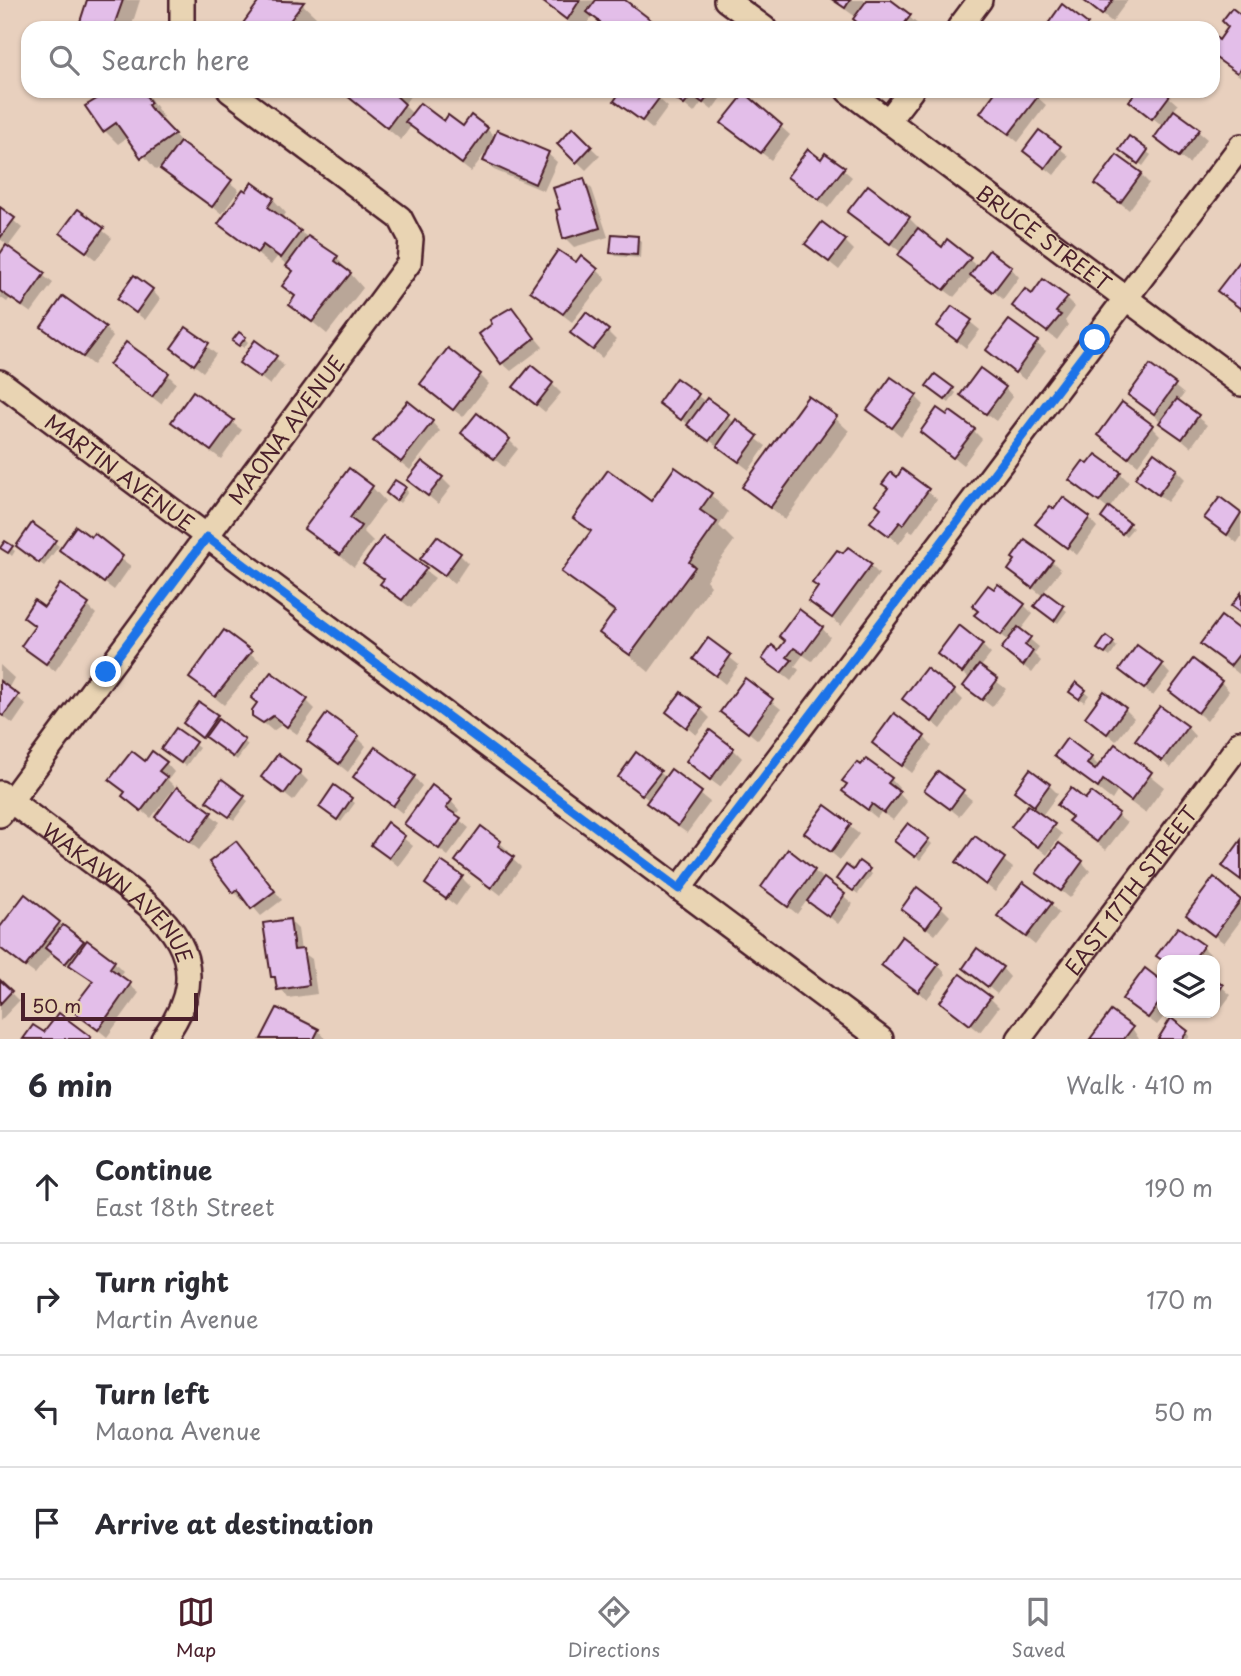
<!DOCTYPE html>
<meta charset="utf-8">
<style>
:root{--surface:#fff;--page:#f2f2f3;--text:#2b2b33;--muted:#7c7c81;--line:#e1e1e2;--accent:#4a1f2b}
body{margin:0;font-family:"Playpen Sans",sans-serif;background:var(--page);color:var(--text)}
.controls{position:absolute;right:21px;bottom:21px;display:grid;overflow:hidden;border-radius:14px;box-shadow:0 2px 5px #0004}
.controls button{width:63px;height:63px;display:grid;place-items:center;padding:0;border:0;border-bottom:2px solid var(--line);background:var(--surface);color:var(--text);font:35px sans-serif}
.scale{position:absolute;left:21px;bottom:18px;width:177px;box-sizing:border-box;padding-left:7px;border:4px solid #4a1f2b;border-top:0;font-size:19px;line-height:24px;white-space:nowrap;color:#4a1f2b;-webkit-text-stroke:5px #e9d4b3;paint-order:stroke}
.stop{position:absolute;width:21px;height:21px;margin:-16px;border:5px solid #1a73e8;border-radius:50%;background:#fff}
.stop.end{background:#1a73e8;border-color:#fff;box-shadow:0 2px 7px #0008}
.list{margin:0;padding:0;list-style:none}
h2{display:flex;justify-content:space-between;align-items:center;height:91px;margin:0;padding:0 28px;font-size:30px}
h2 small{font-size:23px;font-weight:400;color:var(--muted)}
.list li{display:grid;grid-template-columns:46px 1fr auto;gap:21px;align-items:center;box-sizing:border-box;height:112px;padding:0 28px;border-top:2px solid var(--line)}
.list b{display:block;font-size:26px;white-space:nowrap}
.list p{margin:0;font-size:23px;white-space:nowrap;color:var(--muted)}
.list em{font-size:23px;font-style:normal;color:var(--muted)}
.icon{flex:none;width:38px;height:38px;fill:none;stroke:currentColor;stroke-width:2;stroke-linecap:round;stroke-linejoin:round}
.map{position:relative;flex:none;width:1241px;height:1039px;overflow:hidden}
.search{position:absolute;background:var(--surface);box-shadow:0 2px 5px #0004;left:21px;right:21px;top:21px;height:77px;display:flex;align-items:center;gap:18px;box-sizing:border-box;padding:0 24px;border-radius:21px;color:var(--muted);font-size:26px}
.sheet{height:539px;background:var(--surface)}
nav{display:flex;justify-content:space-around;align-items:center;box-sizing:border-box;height:98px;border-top:2px solid var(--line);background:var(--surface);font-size:19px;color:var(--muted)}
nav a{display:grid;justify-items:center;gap:4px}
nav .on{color:var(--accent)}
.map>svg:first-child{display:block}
.shadow{fill:#0003}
.building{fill:#e3bee9;stroke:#4a1f2b;stroke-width:2}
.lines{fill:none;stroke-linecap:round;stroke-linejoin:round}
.street-casing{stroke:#4a1f2b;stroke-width:28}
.street{stroke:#e9d4b3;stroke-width:23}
.route{stroke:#1a73e8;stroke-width:9}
.labels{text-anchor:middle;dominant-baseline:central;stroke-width:5;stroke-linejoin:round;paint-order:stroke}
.street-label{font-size:21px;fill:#4a1f2b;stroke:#e9d4b3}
</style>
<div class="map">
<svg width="1241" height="1039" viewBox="0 0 1241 1039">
<rect width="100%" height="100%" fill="#e8d0be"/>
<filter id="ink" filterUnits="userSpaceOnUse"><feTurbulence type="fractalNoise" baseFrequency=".0143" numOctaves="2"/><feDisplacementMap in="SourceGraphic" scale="14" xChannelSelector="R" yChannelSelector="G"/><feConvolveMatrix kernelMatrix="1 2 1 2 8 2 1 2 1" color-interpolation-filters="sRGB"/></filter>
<g filter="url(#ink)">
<g class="shadow">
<polygon points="89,0 140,0 131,28 80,28"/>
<polygon points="262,0 298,0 316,17 308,28 246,28 243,26"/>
<polygon points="622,0 659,28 597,28 601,23 593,15 584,28 576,28 544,1"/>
<polygon points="832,0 865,0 862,5 864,7 869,0 888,0 919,25 916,28 864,28 855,19 856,17"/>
<polygon points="1083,0 1128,0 1112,22"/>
<polygon points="1241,17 1241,77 1213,56 1213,38 1219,42"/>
<polygon points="111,91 145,91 163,117 160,119 164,124 187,148 239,190 222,214 160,167 156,170 128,137 118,144 105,131"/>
<polygon points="342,91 404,91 410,96 404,105 413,114 463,128 487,129 496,138 548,154 557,162 544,191 494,170 485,161 491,145 471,172 411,126 401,140"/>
<polygon points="624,91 650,91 668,107 652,129 617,100"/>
<polygon points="668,91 726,91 712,110 702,102 694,113"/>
<polygon points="998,91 1030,91 1046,105 1018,142 982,113"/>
<polygon points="1139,91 1162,91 1178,105 1173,111 1207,139 1189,164 1156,137 1164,127 1132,101"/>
<polygon points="746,95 790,135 771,160 723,123"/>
<polygon points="573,130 600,156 586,170 559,144"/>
<polygon points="1039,132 1069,156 1054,175 1025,151"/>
<polygon points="1130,139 1151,155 1143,166 1125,153"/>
<polygon points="826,155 852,177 828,208 790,177 821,161"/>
<polygon points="1141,175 1149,183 1129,210 1097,184"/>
<polygon points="583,180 592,189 608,237 574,247 565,238"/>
<polygon points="273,199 286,213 282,219 337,258 363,288 327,334 292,305 296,298 284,286 294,272 289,266 277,257 271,265 220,224"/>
<polygon points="0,209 22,228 7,248 53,283 31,313 10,298 7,302 0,297 0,257 8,245 0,239"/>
<polygon points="78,211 112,238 96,260 62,233"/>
<polygon points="850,212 909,218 918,227 916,229 943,249 948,242 978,267 1011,268 1019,277 1003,299 973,275 954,297 909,264 900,255 902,253"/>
<polygon points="637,238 641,241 640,258 616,256 612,252"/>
<polygon points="845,241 854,250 839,270 807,244"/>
<polygon points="576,264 597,270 606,279 572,322 532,291"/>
<polygon points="152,290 160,299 145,320 119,299"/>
<polygon points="1033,296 1067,299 1075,307 1065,321 1068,325 1057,340 1014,306"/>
<polygon points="953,308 980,330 966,348 939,326"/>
<polygon points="511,309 543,347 511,371 502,363"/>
<polygon points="1009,322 1046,351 1025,380 988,350"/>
<polygon points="44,327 105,328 113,337 93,365"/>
<polygon points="186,329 216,354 203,372 173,348"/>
<polygon points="607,331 616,340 602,358 572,332"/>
<polygon points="244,338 248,342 244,348 238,344"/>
<polygon points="275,357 284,366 270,385 241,362"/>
<polygon points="111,365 168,375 176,383 161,404"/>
<polygon points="1151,367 1184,394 1178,402 1207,425 1191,447 1130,395"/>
<polygon points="480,375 489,384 463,417 431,393"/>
<polygon points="676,380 766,446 749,470 660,403"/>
<polygon points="552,384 561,393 545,412 515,387"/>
<polygon points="1005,388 1013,397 996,421 971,403"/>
<polygon points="952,389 956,393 949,403 932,390"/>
<polygon points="193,393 242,430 221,459 173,422"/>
<polygon points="915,396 924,405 901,436 869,409"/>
<polygon points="835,418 849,431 785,520 744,487"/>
<polygon points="432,422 440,431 410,470 375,441"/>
<polygon points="1151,426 1160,435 1138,465 1100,435"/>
<polygon points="974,431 982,439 963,465 922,432"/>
<polygon points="463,433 509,440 518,449 504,467"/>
<polygon points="1176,470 1185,479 1167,502 1137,478"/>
<polygon points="903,472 937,499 913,532 909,530 899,544 872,522"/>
<polygon points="1120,473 1129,482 1109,509 1133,528 1126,536 1107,522 1109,510 1071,480"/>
<polygon points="442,478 451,487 438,504 409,480"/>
<polygon points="372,487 385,501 363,531 373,541 354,567 306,529"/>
<polygon points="405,488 408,492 400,503 392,497"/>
<polygon points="711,495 728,512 719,526 734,541 706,580 711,586 649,672 601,632 615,614 563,572 592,533 576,518"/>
<polygon points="1221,499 1241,515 1241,537 1237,543 1207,518"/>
<polygon points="1089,518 1097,527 1077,555 1038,524"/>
<polygon points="33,526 59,546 44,566 22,550"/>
<polygon points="77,528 131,566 114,590 61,550"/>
<polygon points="383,539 435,578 411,608 391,593 382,584 385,580 365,564"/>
<polygon points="11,548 15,551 12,556 6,551"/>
<polygon points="460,555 468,563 454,584 423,559"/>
<polygon points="1052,561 1061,570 1043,593 1067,611 1058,623 1040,610 1044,597 1010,570"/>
<polygon points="871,566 879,574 841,626 810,600"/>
<polygon points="87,605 96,614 55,671 23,646 36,627 25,617 44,610"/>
<polygon points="1024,605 1033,614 1020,631 1039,647 1034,654 1041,661 1032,673 1003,649 1009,641 977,615"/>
<polygon points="822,628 830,637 812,661 803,655 795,666 799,670 791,681 764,659"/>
<polygon points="224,633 260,661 224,705 191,678"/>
<polygon points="1241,633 1241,672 1239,674 1202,644"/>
<polygon points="709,641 739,665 725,684 695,659"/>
<polygon points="1113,643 1117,647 1110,657 1103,652"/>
<polygon points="982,645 991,654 980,668 1006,689 992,707 965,686 970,679 939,654"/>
<polygon points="0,665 14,678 8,689 26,705 13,724 0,714"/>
<polygon points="1162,665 1170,674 1153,696 1121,670"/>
<polygon points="746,681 781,709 758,740 723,712"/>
<polygon points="1221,682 1229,691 1207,721 1171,691"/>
<polygon points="1076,685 1089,695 1084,702 1075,695"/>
<polygon points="954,691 963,700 941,729 904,699"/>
<polygon points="307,701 315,709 297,734 283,724 273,731 254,715"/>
<polygon points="200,704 248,745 237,760 190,727"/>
<polygon points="701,709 710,718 696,735 668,712"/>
<polygon points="1125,709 1134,718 1116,741 1087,717"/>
<polygon points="1187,727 1195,736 1171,768 1137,740"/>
<polygon points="177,731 199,748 186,766 167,752"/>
<polygon points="924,737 932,746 912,773 874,743"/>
<polygon points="358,738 366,746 348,772 309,741"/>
<polygon points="1115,747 1164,787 1145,813 1117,792 1112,800 1056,756 1091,758 1100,767"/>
<polygon points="733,749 742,758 720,787 697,770"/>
<polygon points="145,763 166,763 174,772 168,780 175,787 151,818 124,796"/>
<polygon points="299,772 308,781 293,801 263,777"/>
<polygon points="660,772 667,779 672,772 710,802 687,833 657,812 650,801 620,777"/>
<polygon points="939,774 972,800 959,816 927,790"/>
<polygon points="356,777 414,777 422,786 402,813"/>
<polygon points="891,779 899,788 897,791 907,802 893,820 881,812 877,818 844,791"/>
<polygon points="223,781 248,801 234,820 213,804"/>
<polygon points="1049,785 1058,794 1041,817 1062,834 1047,855 1013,827 1030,804 1016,791"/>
<polygon points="334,788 355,803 341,822 325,810"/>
<polygon points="178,789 220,822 199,850 157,817"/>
<polygon points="1091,795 1127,823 1106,850 1071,821"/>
<polygon points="451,801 459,810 455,816 469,828 448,856 407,824"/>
<polygon points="825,807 859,834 840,860 807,832"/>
<polygon points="387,825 413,846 398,866 373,845"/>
<polygon points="481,829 500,843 509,851 507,854 521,867 501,895 457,861"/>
<polygon points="976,838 1013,868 995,892 958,862"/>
<polygon points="928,840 932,844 920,860 900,845"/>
<polygon points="245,852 282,900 261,916 246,899 243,901 234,892 211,862"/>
<polygon points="1082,862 1090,871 1070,898 1039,873"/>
<polygon points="814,871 853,904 838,924 808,899 797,914 763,886"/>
<polygon points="869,871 872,874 858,894 842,882 854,873"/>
<polygon points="462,878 470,886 456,906 427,883"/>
<polygon points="1215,879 1241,899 1241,920 1224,943 1188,915"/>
<polygon points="1051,904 1059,913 1035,945 1000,916"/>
<polygon points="941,907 950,916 935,935 903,909"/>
<polygon points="289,920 298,929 301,951 312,959 317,994 288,998 273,977"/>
<polygon points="59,923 86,946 114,962 123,971 119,976 139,993 107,1037 74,1010 94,983 52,952 35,974 0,948 0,930"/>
<polygon points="1203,947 1211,955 1208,960 1163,960 1159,956"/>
<polygon points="883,964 938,965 946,974 927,999"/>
<polygon points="965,968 1002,968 1010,977 997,994"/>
<polygon points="1145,971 1162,983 1162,1013 1167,1013 1157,1025 1133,1007"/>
<polygon points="1215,981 1231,995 1216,1015 1214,1013"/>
<polygon points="0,982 19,1001 0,1021"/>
<polygon points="990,998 999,1007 980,1032 951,1010"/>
<polygon points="1132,1028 1139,1039 1093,1039"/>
<polygon points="318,1030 326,1039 263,1039"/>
<polygon points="1187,1032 1190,1036 1188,1039 1160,1039"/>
</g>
<g class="building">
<polygon points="87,0 123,0 113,28 78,28"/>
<polygon points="260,0 304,2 289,22 297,28 241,26"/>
<polygon points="580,0 567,20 542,1 542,0"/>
<polygon points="596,0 625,0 659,26 595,28 600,22 587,12"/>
<polygon points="833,0 850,0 845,8"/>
<polygon points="867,0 891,0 911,15 901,28 864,28 853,19"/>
<polygon points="1083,0 1113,0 1102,15"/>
<polygon points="1062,4 1088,24 1084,28 1045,28"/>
<polygon points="1232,8 1241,15 1241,68 1237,73 1213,56 1213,35 1219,40 1228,27 1222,21"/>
<polygon points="110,91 143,91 151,103 148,105 151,109 175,134 141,158 116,123 103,132 85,106"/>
<polygon points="341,91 391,91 405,104 387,128"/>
<polygon points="621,91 653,91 660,97 642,121 614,101"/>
<polygon points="665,91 712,91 703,103 692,95 684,105"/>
<polygon points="996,91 1033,91 1039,95 1009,134 980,113"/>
<polygon points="1137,91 1165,91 1170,95 1152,119 1129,101"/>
<polygon points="745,93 782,125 761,153 721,123"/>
<polygon points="420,103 444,121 448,115 463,126 471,115 488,128 462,164 405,122"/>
<polygon points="1174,110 1200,129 1179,157 1154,138"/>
<polygon points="573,127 592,146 576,163 557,144"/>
<polygon points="497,130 549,152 535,184 483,161"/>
<polygon points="1039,130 1061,146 1045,168 1023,151"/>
<polygon points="1129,136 1148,150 1138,164 1119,150"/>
<polygon points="180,142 232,180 212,207 160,169"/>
<polygon points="808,149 821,159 825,153 845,167 819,200 787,177"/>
<polygon points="1117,155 1142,173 1120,203 1095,184"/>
<polygon points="584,178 600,228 563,239 556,210 560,209 553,188"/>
<polygon points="252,182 274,198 268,207 301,231 281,258 263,245 257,253 218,224 243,189 246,191"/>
<polygon points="868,185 910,217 890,244 847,212"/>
<polygon points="0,207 15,218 0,238"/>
<polygon points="78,209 104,228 86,252 60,233"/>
<polygon points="822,222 846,240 829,262 805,244"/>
<polygon points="918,228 942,247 947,239 971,258 944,290 898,255"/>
<polygon points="612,234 638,236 637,255 610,253"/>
<polygon points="308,236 338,256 335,261 351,273 312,322 289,305 295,296 282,286 293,271 286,266"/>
<polygon points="6,245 45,273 22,306 0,291 0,254"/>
<polygon points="558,250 576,262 581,255 598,269 563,314 530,291"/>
<polygon points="989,250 1012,267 993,292 970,275"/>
<polygon points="1241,260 1241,309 1217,291"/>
<polygon points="134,275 153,289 136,313 117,299"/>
<polygon points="1043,279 1068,297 1056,312 1061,315 1047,332 1012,306 1025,289 1032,294"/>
<polygon points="63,296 106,327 83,357 41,327"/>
<polygon points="952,306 972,320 957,341 937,326"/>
<polygon points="512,307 535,338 501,364 479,334 492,324 490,320"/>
<polygon points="586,312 609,330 593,350 570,333"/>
<polygon points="1009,320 1038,341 1015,373 986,350"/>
<polygon points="186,327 209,343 194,365 171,348"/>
<polygon points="239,332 246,337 239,346 232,341"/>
<polygon points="255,340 277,356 260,378 239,363"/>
<polygon points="126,342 169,373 152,397 109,365"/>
<polygon points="448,348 481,374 453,410 420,384"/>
<polygon points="531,365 553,383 536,405 513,387"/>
<polygon points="1150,365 1176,384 1154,414 1128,395"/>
<polygon points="980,368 1006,387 986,414 960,395"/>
<polygon points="935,374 954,388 945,400 926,386"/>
<polygon points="891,377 917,395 892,428 867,410"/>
<polygon points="676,378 699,394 681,420 658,403"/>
<polygon points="193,391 234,420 211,451 171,422"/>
<polygon points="808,396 837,416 770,508 742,487"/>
<polygon points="707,398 729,414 709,441 687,425"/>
<polygon points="1177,399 1199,415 1182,439 1159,423"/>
<polygon points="408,401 433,421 401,462 373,441"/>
<polygon points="1122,402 1153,425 1128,458 1098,435"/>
<polygon points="937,408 947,415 950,411 975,429 953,458 920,432"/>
<polygon points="477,413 510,439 494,459 461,433"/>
<polygon points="736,419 758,436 739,462 717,446"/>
<polygon points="1154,452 1177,469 1158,495 1135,478"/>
<polygon points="1096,454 1121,472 1099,502 1069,480 1083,461 1088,464"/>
<polygon points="422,461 443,477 428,496 407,480"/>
<polygon points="675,467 712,493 700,510 717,522 689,562 695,567 630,655 599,633 615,611 561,572 591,531 573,518 608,470 651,501"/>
<polygon points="349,468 373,486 350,518 361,526 340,555 304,529"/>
<polygon points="902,469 929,489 903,525 900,522 889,536 870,522 881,508 876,504 888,488 882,484 891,472 897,477"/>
<polygon points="395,480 406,487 396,501 386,493"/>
<polygon points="1063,497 1090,517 1067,548 1035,524 1050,506 1054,509"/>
<polygon points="1220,497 1241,513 1227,535 1204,518"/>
<polygon points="1109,507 1130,523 1122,534 1101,518"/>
<polygon points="32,523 56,540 39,563 16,546"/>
<polygon points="76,526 91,537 94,533 123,556 104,583 59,550"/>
<polygon points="383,536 427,568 402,600 380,584 384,579 363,564"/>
<polygon points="437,536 461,553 444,576 420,559"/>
<polygon points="1025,540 1053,560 1032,588 1008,570 1015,560 1012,558"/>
<polygon points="5,541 13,546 8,553 0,548"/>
<polygon points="848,547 872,564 832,618 808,601 818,587 812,583 837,550 843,553"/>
<polygon points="60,584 89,604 46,664 21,646 35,626 23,617 34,600 44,607"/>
<polygon points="998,584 1025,604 1001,635 974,615 978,611 972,606 988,585 994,589"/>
<polygon points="1045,592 1064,606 1054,621 1034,606"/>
<polygon points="1241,593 1241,613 1231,606"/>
<polygon points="799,609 823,627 803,654 794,648 787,657 792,660 781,673 762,659 772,645 778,650 785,641 779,636"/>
<polygon points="1221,616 1241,631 1241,652 1230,666 1200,644"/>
<polygon points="959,625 983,644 962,673 937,654"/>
<polygon points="1018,627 1031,637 1025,645 1033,651 1023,666 1001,649"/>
<polygon points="224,630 252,651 215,697 189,678"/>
<polygon points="1106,636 1114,642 1105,654 1097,649"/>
<polygon points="708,638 731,655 716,676 693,659"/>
<polygon points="1137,645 1163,664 1144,689 1119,670"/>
<polygon points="1193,659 1222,681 1198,713 1169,691"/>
<polygon points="979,665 998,679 982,700 963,686"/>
<polygon points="926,668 955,690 932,722 902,699"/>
<polygon points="271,672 308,699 287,727 273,716 263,723 252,716 252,710 257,703 251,698"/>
<polygon points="745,678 773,699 748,733 720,712"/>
<polygon points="0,681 19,695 3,716 0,714"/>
<polygon points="1076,682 1086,690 1079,699 1069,692"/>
<polygon points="1104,691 1126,708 1107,734 1085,717"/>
<polygon points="681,692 702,708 687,728 666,712"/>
<polygon points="199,702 218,715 202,738 183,723"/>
<polygon points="1160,706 1188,726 1162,761 1135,740"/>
<polygon points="327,713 359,736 339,764 307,741"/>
<polygon points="894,713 925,736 902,766 872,743"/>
<polygon points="218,719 245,740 233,757 205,737"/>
<polygon points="176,728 196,742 181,763 161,749"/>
<polygon points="710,730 734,748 710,780 686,761"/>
<polygon points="1067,738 1092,757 1087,764 1095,770 1115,744 1152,772 1131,801 1103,780 1098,788 1054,756"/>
<polygon points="375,747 415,776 393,806 353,777"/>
<polygon points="132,751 145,761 152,751 167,762 159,771 167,777 141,811 122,796 125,792 109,780"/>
<polygon points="636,752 661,771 642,795 618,777"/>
<polygon points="278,754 301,771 284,794 261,777"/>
<polygon points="866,759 892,778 888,783 900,792 884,813 872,804 868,810 842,791 847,784 842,781 857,762 861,765"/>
<polygon points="671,769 702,792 678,826 646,803"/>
<polygon points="1030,769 1050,784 1034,806 1014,791"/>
<polygon points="938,771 964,790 950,809 924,790"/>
<polygon points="222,779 245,796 229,817 206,801"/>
<polygon points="334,785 352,798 337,820 319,807"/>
<polygon points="432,785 452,800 446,808 461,818 439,849 404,824"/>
<polygon points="177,787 212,812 190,842 155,817"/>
<polygon points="1071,788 1085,799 1091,792 1119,813 1097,842 1068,821 1072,817 1057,805"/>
<polygon points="825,805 851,824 831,852 804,833"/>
<polygon points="1028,805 1055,824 1038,847 1011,827"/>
<polygon points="387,822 405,836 389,858 371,845"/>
<polygon points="908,823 929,839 915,857 894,841"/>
<polygon points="481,826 501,841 498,846 514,857 491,888 455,861"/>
<polygon points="975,836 1005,858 986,885 956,862"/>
<polygon points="1241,840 1241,880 1222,866"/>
<polygon points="236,841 275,891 251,909 237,890 233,893 209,862"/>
<polygon points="1059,843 1083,861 1061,891 1036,873"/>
<polygon points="788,849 815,870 788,907 761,887"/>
<polygon points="441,861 463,876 446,899 425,884"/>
<polygon points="859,861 870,869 853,891 836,879 846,865 853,870"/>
<polygon points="1214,877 1241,900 1214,936 1186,915"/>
<polygon points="824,878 845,894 829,917 807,901"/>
<polygon points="1023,882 1052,903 1026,937 997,916"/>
<polygon points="917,887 942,906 926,928 901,909"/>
<polygon points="25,894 60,922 25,967 0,948 0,927"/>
<polygon points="290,919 294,950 303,949 309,985 277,990 275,977 271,977 263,923"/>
<polygon points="63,925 84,941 65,964 45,948"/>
<polygon points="1178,927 1204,945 1193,960 1162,960 1156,956"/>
<polygon points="902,936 939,964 918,992 881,965"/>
<polygon points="87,940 115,961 110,968 131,983 98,1030 71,1010 93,981 69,965"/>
<polygon points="977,948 1003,967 988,987 963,968"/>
<polygon points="1145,968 1162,981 1162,999 1148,1018 1122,999"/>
<polygon points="960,974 991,997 970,1025 940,1002"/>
<polygon points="1215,978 1223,985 1215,997"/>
<polygon points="0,980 12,991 0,1004"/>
<polygon points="277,1008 319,1029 314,1039 261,1039"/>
<polygon points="1111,1011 1133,1027 1124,1039 1090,1039"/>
<polygon points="59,1013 91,1037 89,1039 23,1039 33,1025 44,1032"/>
<polygon points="1171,1018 1188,1031 1182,1039 1158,1039"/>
</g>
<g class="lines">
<g class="street-casing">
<g id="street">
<polyline points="726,0 764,28"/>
<polyline points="182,28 182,0"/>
<polyline points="959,28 980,0"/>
<path id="s1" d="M848,91L1241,384"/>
<polyline points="888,121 911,91"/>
<path id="s2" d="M0,382L881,1039"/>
<path id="s3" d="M0,793C32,817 63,840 95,864C158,911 226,954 163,1039"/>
<path id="s4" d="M0,815L409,263L411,239L400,218L230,91"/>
<polyline points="679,889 1241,146"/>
<path id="s5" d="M1019,1039L1241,742"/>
</g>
</g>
<use href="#street" class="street"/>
</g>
</g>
<g class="lines" filter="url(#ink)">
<polyline class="route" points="106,672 207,537 679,889 1095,340"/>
</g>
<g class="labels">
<g class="street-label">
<text stroke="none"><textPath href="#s1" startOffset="245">BRUCE STREET</textPath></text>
<text stroke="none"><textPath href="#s4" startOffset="480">MAONA AVENUE</textPath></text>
<text stroke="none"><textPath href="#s2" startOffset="150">MARTIN AVENUE</textPath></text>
<text stroke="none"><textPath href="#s5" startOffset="186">EAST 17TH STREET</textPath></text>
<text stroke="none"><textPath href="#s3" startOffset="156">WAKAWN AVENUE</textPath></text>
</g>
</g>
</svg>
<div class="controls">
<button><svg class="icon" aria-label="layers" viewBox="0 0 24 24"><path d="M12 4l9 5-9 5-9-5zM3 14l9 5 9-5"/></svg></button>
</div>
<div class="scale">50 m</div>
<div class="stop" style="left:1095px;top:340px"></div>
<div class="stop end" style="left:106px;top:672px"></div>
<div class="search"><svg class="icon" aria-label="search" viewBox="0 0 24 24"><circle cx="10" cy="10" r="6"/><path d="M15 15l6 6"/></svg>Search here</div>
</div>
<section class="sheet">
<h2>6 min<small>Walk · 410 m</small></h2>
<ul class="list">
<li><svg class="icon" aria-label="ahead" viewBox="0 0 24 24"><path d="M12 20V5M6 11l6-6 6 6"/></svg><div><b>Continue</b><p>East 18th Street</p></div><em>190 m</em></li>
<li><svg class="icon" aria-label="right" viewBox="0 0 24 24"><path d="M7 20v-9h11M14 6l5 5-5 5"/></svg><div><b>Turn right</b><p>Martin Avenue</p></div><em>170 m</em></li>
<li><svg class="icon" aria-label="left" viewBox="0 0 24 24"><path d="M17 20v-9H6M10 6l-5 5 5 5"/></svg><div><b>Turn left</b><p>Maona Avenue</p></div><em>50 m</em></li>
<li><svg class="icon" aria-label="arrive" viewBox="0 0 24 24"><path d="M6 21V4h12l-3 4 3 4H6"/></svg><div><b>Arrive at destination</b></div></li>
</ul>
</section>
<nav>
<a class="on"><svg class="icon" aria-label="map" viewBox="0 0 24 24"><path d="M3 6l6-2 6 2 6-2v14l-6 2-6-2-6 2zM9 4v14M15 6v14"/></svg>Map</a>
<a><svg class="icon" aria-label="directions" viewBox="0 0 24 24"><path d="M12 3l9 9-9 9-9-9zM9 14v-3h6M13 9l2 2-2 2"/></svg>Directions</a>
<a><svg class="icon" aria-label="saved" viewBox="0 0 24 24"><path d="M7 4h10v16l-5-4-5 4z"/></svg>Saved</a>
</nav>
